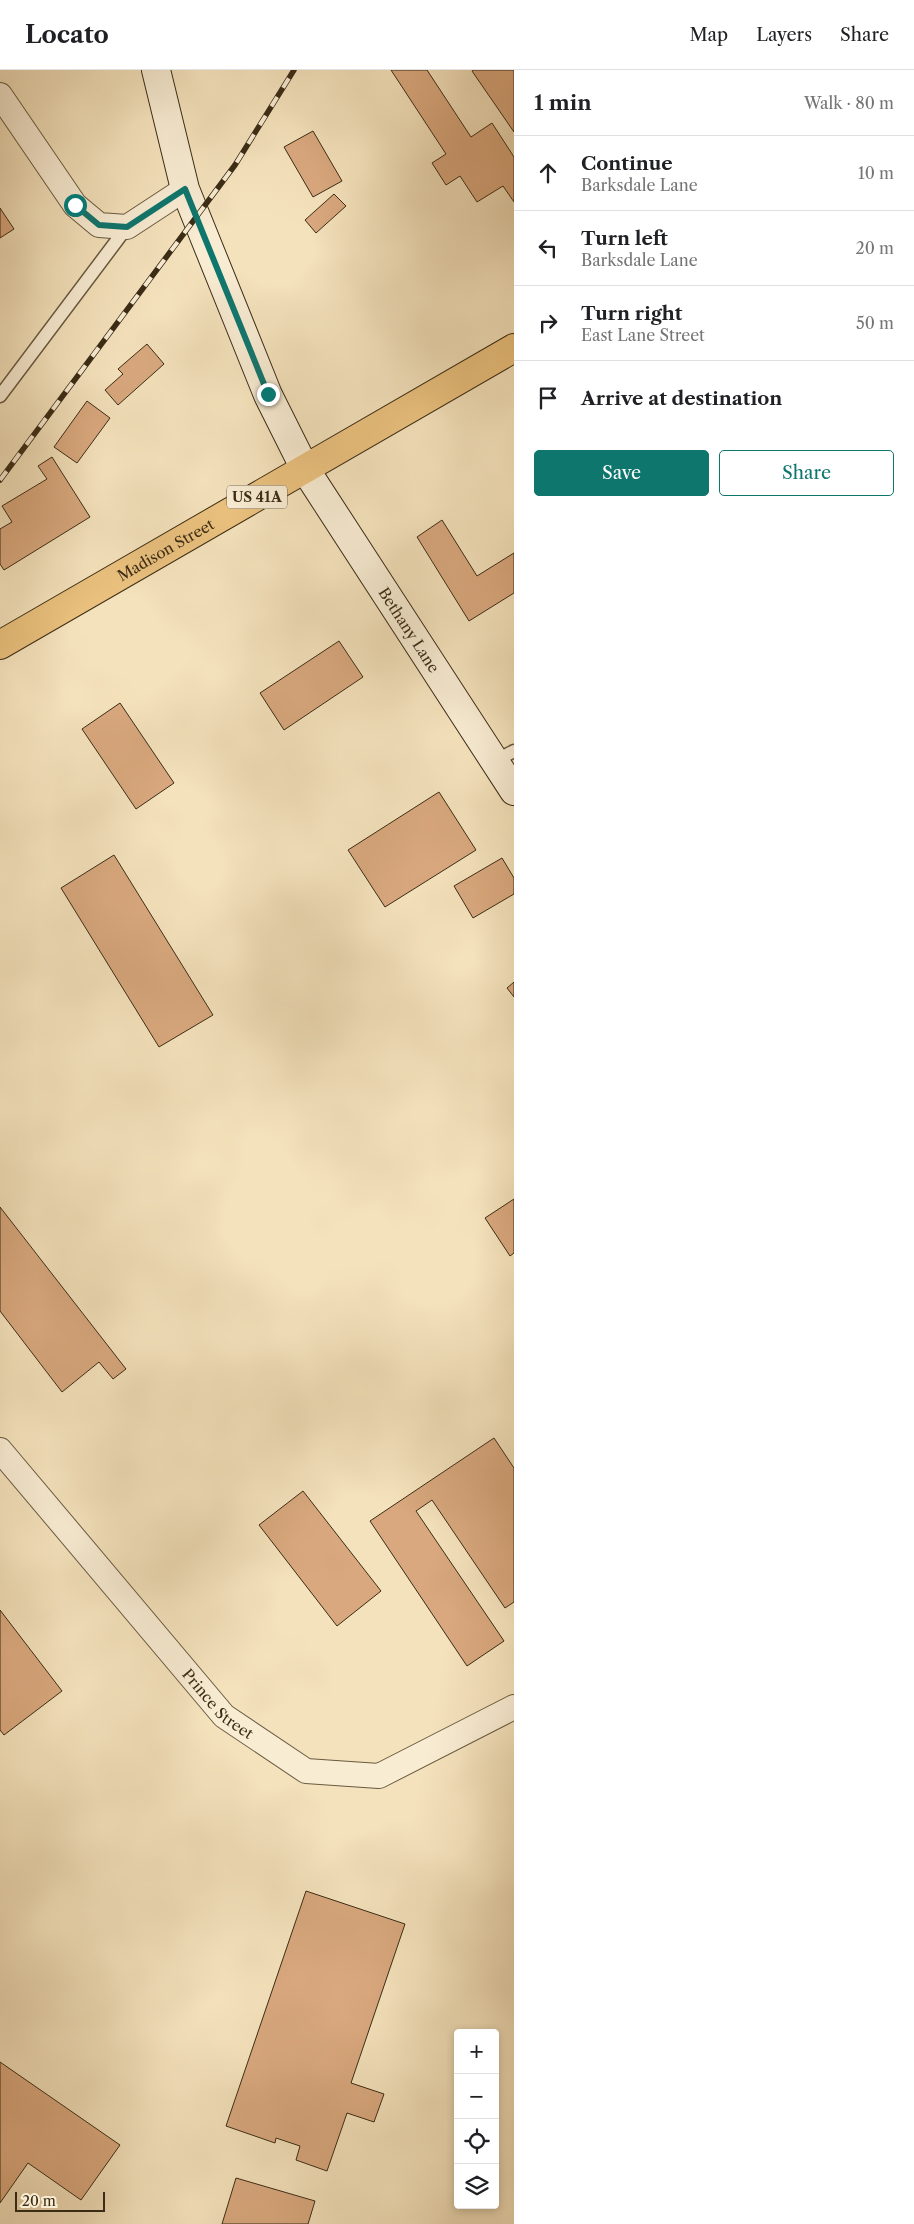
<!DOCTYPE html>
<meta charset="utf-8">
<style>
:root{--surface:#fff;--page:#f2f2f2;--text:#202124;--muted:#757577;--line:#e0e0e0;--accent:#0f766e}
body{margin:0;font-family:"Libre Caslon Text",serif;background:var(--page);color:var(--text)}
.controls{position:absolute;right:15px;bottom:15px;display:grid;overflow:hidden;border-radius:5px;box-shadow:0 2px 8px #0003}
.controls button{width:45px;height:45px;display:grid;place-items:center;padding:0;border:0;border-bottom:1px solid var(--line);background:var(--surface);color:var(--text);font:25px sans-serif}
.scale{position:absolute;left:15px;bottom:12px;width:90px;box-sizing:border-box;padding-left:5px;border:2px solid #3b2c16;border-top:0;font-size:14px;line-height:18px;white-space:nowrap;color:#3b2c16;-webkit-text-stroke:4px #f8ecd3;paint-order:stroke}
.stop{position:absolute;width:15px;height:15px;margin:-11px;border:4px solid #0f766e;border-radius:50%;background:#fff}
.stop.end{background:#0f766e;border-color:#fff;box-shadow:0 1px 5px #0008}
.list{margin:0;padding:0;list-style:none}
h2{display:flex;justify-content:space-between;align-items:center;height:65px;margin:0;padding:0 20px;font-size:21px}
h2 small{font-size:16px;font-weight:400;color:var(--muted)}
.list li{display:grid;grid-template-columns:32px 1fr auto;gap:15px;align-items:center;box-sizing:border-box;height:75px;padding:0 20px;border-top:1px solid var(--line)}
.list b{display:block;font-size:19px;white-space:nowrap}
.list p{margin:0;font-size:16px;white-space:nowrap;color:var(--muted)}
.list em{font-size:16px;font-style:normal;color:var(--muted)}
.actions{display:flex;gap:10px;padding:15px 20px}
.actions a{flex:1;padding:11px 0;border:1px solid var(--accent);border-radius:5px;text-align:center;font-size:18px;color:var(--accent)}
.actions .main{background:var(--accent);color:#fff}
.icon{flex:none;width:28px;height:28px;fill:none;stroke:currentColor;stroke-width:2;stroke-linecap:round;stroke-linejoin:round}
.map{position:relative;flex:none;width:514px;height:2154px;overflow:hidden}
header{display:flex;align-items:center;gap:30px;box-sizing:border-box;height:70px;padding:0 25px;background:var(--surface);border-bottom:1px solid var(--line)}
header strong{font-size:24px}
nav{display:flex;gap:28px;margin-inline-start:auto;font-size:18px}
main{display:flex}
aside{flex:1;background:var(--surface)}
.map>svg:first-child{display:block}
.building{fill:#d9a87e;stroke:#3b2c16}
.lines{fill:none;stroke-linecap:round;stroke-linejoin:round}
.lane-casing{stroke:#695a40;stroke-width:15}
.street-casing{stroke:#695a40;stroke-width:26}
.secondary-casing{stroke:#3b2c16;stroke-width:30}
.primary-casing{stroke:#3b2c16;stroke-width:30}
.lane{stroke:#f8ecd3;stroke-width:12}
.street{stroke:#f8ecd3;stroke-width:24}
.secondary{stroke:#f8ecd3;stroke-width:28}
.primary{stroke:#eac17e;stroke-width:28}
.rail-casing{stroke:#3b2c16;stroke-width:5.5}
.rail{stroke:#f8ecd3;stroke-width:4;stroke-dasharray:11;stroke-linecap:butt}
.route{stroke:#0f766e;stroke-width:6}
.labels{text-anchor:middle;dominant-baseline:central;stroke-width:5;stroke-linejoin:round;paint-order:stroke}
.shield{fill:#f8ecd3;stroke:#74664f;stroke-width:1}
.shield-label{font-size:14px;font-weight:bold;fill:#3b2c16}
.street-label{font-size:15px;fill:#3b2c16;stroke:#f8ecd3}
</style>
<header>
<strong>Locato</strong>
<nav><a>Map</a><a>Layers</a><a>Share</a></nav>
</header>
<main>
<div class="map">
<svg width="514" height="2154" viewBox="0 0 514 2154">
<rect width="100%" height="100%" fill="#f4e2bc"/>
<filter id="stains"><feTurbulence type="fractalNoise" baseFrequency=".004" numOctaves="4"/><feColorMatrix values="0 0 0 0 .2 0 0 0 0 .09 0 0 0 0 .02 0 0 0 .5 -.17"/></filter>
<radialGradient id="worn" r=".72"><stop offset=".6" stop-color="#630" stop-opacity="0"/><stop offset="1" stop-color="#630" stop-opacity=".3"/></radialGradient>
<g class="building">
<polygon points="391,0 427,0 471,67 492,53 514,87 514,132 503,116 477,132 460,106 446,115 432,93 446,84"/>
<polygon points="474,0 514,0 514,62 472,1"/>
<polygon points="313,61 342,111 313,127 284,77"/>
<polygon points="334,124 346,136 316,163 305,150"/>
<polygon points="0,138 14,159 0,168"/>
<polygon points="147,274 164,294 118,335 105,320 123,304 118,299"/>
<polygon points="87,331 110,348 77,393 54,377"/>
<polygon points="52,387 90,447 4,500 0,494 0,459 12,452 2,436 47,409 38,396"/>
<polygon points="442,450 477,506 514,483 514,523 469,551 417,467"/>
<polygon points="339,571 363,607 284,660 260,623"/>
<polygon points="120,633 174,713 136,739 82,659"/>
<polygon points="439,722 476,780 385,837 348,780"/>
<polygon points="114,785 213,945 159,977 61,818"/>
<polygon points="502,788 514,808 514,824 473,848 454,816"/>
<polygon points="514,912 514,927 507,918"/>
<polygon points="514,1129 514,1183 510,1186 485,1148"/>
<polygon points="0,1137 126,1299 113,1309 99,1292 62,1322 0,1241"/>
<polygon points="494,1368 514,1398 514,1532 505,1538 432,1430 416,1441 504,1571 467,1596 370,1451"/>
<polygon points="303,1421 381,1521 337,1556 259,1455"/>
<polygon points="0,1540 62,1621 4,1665 0,1660"/>
<polygon points="306,1821 405,1854 351,2013 384,2024 374,2052 347,2043 327,2101 296,2090 300,2076 276,2068 275,2073 226,2056"/>
<polygon points="0,1992 120,2075 81,2130 28,2093 0,2133"/>
<polygon points="236,2108 315,2131 308,2154 222,2154"/>
</g>
<g class="lines">
<g class="lane-casing">
<g id="lane">
<polyline points="0,326 127,157"/>
<polyline points="495,691 514,681"/>
</g>
</g>
<g class="street-casing">
<g id="street">
<polyline points="0,25 75,135 99,155 127,157 185,119"/>
<path id="s1" d="M0,1380L224,1646L306,1701L379,1706L514,1637"/>
</g>
</g>
<g class="secondary-casing">
<g id="secondary">
<path id="s2" d="M156,0L185,119L268,325L305,399L514,721"/>
</g>
</g>
<g class="primary-casing">
<g id="primary">
<path id="s3" d="M0,575L514,278"/>
</g>
</g>
<use href="#lane" class="lane"/>
<use href="#street" class="street"/>
<use href="#secondary" class="secondary"/>
<use href="#primary" class="primary"/>
<g class="rail-casing">
<polyline id="rail" points="0,410 235,95 294,0"/>
</g>
<use href="#rail" class="rail"/>
</g>
<g class="lines">
<polyline class="route" points="75,135 99,155 127,157 185,119 268,324"/>
</g>
<g class="labels">
<rect class="shield" x="227" y="415.5" width="60" height="23" rx="4"/>
<g class="shield-label">
<text x="257" y="427">US 41A</text>
</g>
<g class="street-label">
<text stroke="none"><textPath href="#s3" startOffset="191">Madison Street</textPath></text>
<text stroke="none"><textPath href="#s2" startOffset="619">Bethany Lane</textPath></text>
<text stroke="none"><textPath href="#s1" startOffset="335">Prince Street</textPath></text>
</g>
</g>
<rect width="100%" height="100%" filter="url(#stains)"/>
<rect width="100%" height="100%" fill="url(#worn)"/>
</svg>
<div class="controls">
<button>+</button>
<button>−</button>
<button><svg class="icon" aria-label="locate" viewBox="0 0 24 24"><circle cx="12" cy="12" r="6"/><path d="M12 2v4M12 18v4M2 12h4M18 12h4"/></svg></button>
<button><svg class="icon" aria-label="layers" viewBox="0 0 24 24"><path d="M12 4l9 5-9 5-9-5zM3 14l9 5 9-5"/></svg></button>
</div>
<div class="scale">20 m</div>
<div class="stop" style="left:75px;top:135px"></div>
<div class="stop end" style="left:268px;top:324px"></div>
</div>
<aside>
<h2>1 min<small>Walk · 80 m</small></h2>
<ul class="list">
<li><svg class="icon" aria-label="ahead" viewBox="0 0 24 24"><path d="M12 20V5M6 11l6-6 6 6"/></svg><div><b>Continue</b><p>Barksdale Lane</p></div><em>10 m</em></li>
<li><svg class="icon" aria-label="left" viewBox="0 0 24 24"><path d="M17 20v-9H6M10 6l-5 5 5 5"/></svg><div><b>Turn left</b><p>Barksdale Lane</p></div><em>20 m</em></li>
<li><svg class="icon" aria-label="right" viewBox="0 0 24 24"><path d="M7 20v-9h11M14 6l5 5-5 5"/></svg><div><b>Turn right</b><p>East Lane Street</p></div><em>50 m</em></li>
<li><svg class="icon" aria-label="arrive" viewBox="0 0 24 24"><path d="M6 21V4h12l-3 4 3 4H6"/></svg><div><b>Arrive at destination</b></div></li>
</ul>
<div class="actions"><a class="main">Save</a><a>Share</a></div>
</aside>
</main>
